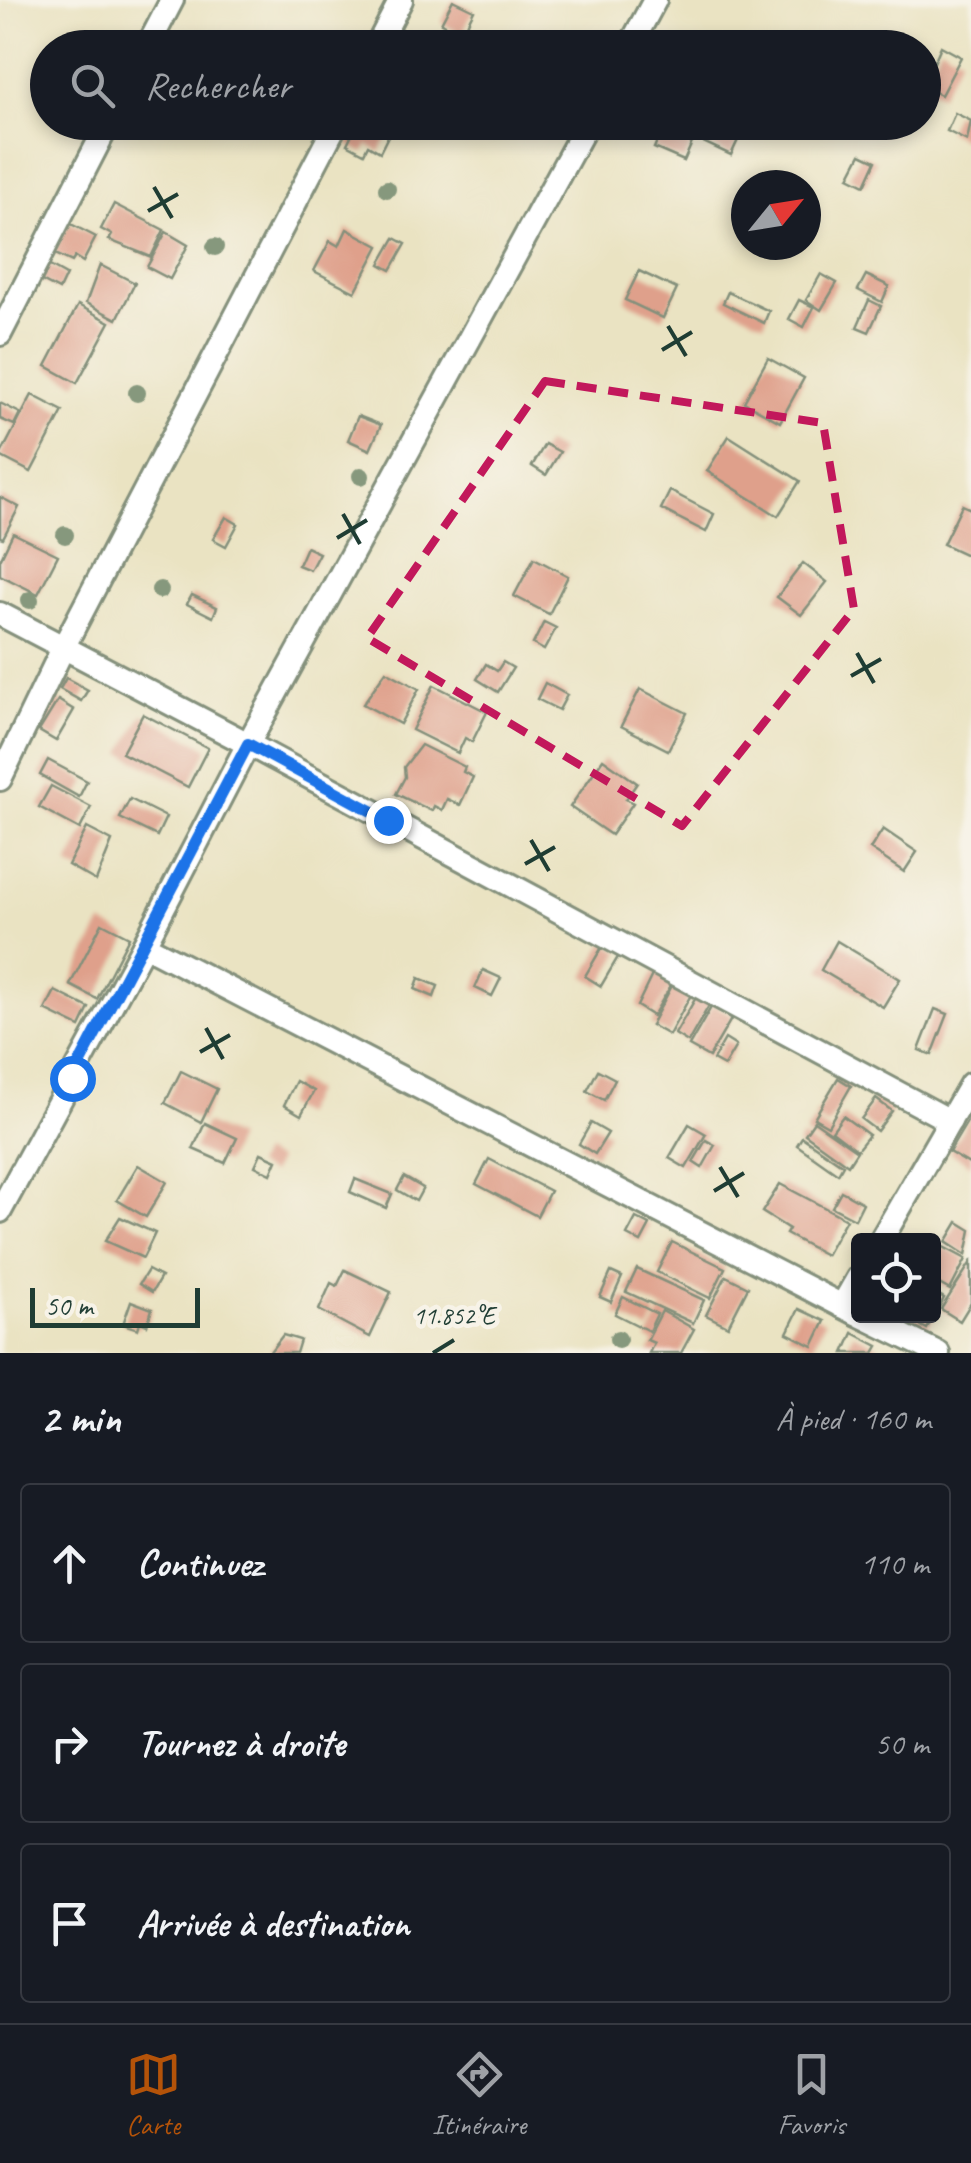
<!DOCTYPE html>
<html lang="fr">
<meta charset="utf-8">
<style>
:root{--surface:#171b24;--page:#20242c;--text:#f1f3f6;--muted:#9ea1a6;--line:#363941;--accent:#b45309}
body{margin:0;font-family:Caveat,sans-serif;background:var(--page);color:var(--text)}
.controls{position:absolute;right:30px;bottom:30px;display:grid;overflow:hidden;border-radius:10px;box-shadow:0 5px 15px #0003}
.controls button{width:90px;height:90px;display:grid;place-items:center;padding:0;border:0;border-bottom:2px solid var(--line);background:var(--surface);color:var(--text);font:50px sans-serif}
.compass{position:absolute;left:731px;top:170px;width:90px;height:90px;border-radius:50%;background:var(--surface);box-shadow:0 5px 15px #0003;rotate:60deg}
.scale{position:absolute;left:30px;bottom:25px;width:170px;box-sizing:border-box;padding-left:10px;border:5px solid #1f3d34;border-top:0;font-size:28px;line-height:35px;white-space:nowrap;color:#1f3d34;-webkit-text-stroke:8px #f7f3e8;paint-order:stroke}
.stop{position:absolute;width:30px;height:30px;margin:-22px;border:8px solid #1a73e8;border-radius:50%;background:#fff}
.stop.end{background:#1a73e8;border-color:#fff;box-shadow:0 2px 10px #0008}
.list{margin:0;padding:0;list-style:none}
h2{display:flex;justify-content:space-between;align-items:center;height:130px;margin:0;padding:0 40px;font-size:42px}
h2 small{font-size:32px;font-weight:400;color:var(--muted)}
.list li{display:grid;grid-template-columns:65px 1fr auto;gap:30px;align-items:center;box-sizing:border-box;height:160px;margin:0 20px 20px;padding:0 20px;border:2px solid var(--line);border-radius:10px}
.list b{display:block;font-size:38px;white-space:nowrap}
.list em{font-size:32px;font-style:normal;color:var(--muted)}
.icon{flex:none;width:55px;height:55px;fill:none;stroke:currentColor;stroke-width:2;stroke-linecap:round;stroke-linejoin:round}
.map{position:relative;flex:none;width:971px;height:1353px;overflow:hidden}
.search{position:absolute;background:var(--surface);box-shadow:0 5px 15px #0003;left:30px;right:30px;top:30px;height:110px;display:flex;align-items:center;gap:25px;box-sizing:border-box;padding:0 35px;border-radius:55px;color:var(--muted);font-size:38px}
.sheet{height:670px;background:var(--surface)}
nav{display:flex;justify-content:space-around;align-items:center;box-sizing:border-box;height:140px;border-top:2px solid var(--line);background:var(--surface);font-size:28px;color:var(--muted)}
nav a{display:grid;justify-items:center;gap:5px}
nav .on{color:var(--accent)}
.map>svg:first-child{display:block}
.building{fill:#dfa08b}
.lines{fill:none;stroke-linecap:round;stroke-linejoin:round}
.street-casing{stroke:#84907b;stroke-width:28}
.street{stroke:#fff;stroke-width:22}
.tree{fill:#86987d}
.route{stroke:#1a73e8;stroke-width:12}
.marked{fill:none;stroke:#c2185b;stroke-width:8;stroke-dasharray:20 12;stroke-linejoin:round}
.ticks{fill:none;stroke:#1f3d34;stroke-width:4}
.ticks-label{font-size:25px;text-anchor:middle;fill:#1f3d34;stroke:#f7f3e8;stroke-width:9;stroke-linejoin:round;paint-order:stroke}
</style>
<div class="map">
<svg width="971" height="1353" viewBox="0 0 971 1353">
<rect width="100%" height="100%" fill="#f7f3e8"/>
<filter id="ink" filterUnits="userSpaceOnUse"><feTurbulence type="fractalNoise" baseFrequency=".01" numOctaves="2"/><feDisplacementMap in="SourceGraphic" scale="20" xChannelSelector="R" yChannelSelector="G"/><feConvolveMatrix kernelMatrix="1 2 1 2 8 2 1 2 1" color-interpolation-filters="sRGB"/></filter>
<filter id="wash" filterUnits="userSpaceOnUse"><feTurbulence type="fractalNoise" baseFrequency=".0048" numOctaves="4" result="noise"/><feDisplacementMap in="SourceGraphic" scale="40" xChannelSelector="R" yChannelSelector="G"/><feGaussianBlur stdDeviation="2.25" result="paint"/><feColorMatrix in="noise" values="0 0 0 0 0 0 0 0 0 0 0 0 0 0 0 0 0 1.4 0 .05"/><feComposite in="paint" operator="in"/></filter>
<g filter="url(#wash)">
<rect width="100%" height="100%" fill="#eae3c2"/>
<g id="blocks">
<g class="building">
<polygon points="453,0 474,10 462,34 441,23"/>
<polygon points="941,46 961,57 941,95 924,86"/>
<polygon points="955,113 971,121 967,141 947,131"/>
<polygon points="358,122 395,122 380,152 368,145 364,153 347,144"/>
<polygon points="657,122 701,122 684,161 654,148 661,132 654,129"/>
<polygon points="712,122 744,127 731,155 703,142"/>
<polygon points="861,154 876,161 865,185 849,177"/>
<polygon points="114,204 164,230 151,257 109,240 112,235 101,229"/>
<polygon points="69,223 96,237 83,262 75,257 72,262 53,253"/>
<polygon points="347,229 379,246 355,292 314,271 330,241 339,246"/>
<polygon points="166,232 188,245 170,279 147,267"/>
<polygon points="395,238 406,244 391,270 380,264"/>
<polygon points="48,265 66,275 59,290 40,280"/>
<polygon points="100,265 135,283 117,319 86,303"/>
<polygon points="639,271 677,289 663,318 625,300"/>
<polygon points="821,274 837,283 821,310 806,300"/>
<polygon points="866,275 889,286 882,302 858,290"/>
<polygon points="728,292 769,311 764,323 723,303"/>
<polygon points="799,300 814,307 804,327 789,319"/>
<polygon points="869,300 881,306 869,332 857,327"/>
<polygon points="78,305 110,322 77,383 46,366"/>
<polygon points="768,358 804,378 780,422 744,402"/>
<polygon points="32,395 63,411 31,472 0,456"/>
<polygon points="0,403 20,413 14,425 0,419"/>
<polygon points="358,416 381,425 370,450 348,440"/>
<polygon points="729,436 800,481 778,516 707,471"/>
<polygon points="545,444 560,452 546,475 532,466"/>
<polygon points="670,491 714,514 706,532 661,509"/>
<polygon points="0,497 19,507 3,538 0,537"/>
<polygon points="962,505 971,509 971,557 943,544"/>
<polygon points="226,517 238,524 226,546 213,539"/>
<polygon points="13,533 58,555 38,594 0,575 0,560"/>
<polygon points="306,547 319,553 310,570 298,565"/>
<polygon points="534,558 568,576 549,614 514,596"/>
<polygon points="803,563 827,582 801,615 777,597"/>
<polygon points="192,595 217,607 213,617 187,604"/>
<polygon points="544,622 556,628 544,650 533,644"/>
<polygon points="503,662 513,668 498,692 477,679 486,664 497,671"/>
<polygon points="386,671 419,689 400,724 363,704"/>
<polygon points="66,678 88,690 81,701 60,689"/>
<polygon points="545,683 567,695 559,710 537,699"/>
<polygon points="434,685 487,712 472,742 465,738 458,753 412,730"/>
<polygon points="640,689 687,713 668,750 621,726"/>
<polygon points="58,700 74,710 56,741 39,731"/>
<polygon points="143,714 208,748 188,787 122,753"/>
<polygon points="421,745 465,767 463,772 473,777 460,805 447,799 442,810 434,806 432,811 396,794 405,777 404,767"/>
<polygon points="603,759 637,783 626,799 633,803 611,835 570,807"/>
<polygon points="48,760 87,781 79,797 40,775"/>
<polygon points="51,786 91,807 80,829 39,807"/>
<polygon points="130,799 166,817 157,836 120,818"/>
<polygon points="87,828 112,841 96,881 68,865"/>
<polygon points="883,829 917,852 904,872 870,849"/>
<polygon points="102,923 129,937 97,999 70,985"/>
<polygon points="837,941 900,979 883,1007 821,970"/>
<polygon points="605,942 621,952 601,986 585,976"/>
<polygon points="483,970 501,978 492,996 475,988"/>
<polygon points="654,971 673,982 653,1016 637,1006"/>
<polygon points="419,978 438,986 434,997 415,989"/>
<polygon points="674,982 692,993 669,1035 651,1025"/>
<polygon points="55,991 89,1008 80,1027 45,1010"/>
<polygon points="698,994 711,1002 688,1042 675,1034"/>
<polygon points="713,1004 733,1016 709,1057 689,1046"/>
<polygon points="935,1009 948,1014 932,1055 919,1050"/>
<polygon points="725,1039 736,1046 724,1066 713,1060"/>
<polygon points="598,1070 615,1079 604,1100 587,1091"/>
<polygon points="181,1071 217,1089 201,1122 165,1103"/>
<polygon points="838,1078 851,1086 828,1126 814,1118"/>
<polygon points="296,1081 314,1091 301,1115 284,1105"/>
<polygon points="876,1099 892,1111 877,1131 861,1119"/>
<polygon points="971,1115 971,1165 949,1152"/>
<polygon points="843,1116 869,1135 857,1150 832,1131"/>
<polygon points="814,1121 857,1151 848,1165 805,1134"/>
<polygon points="205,1123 237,1138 225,1163 193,1149"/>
<polygon points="591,1123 608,1133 595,1154 579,1144"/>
<polygon points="689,1124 706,1134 686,1168 669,1158"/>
<polygon points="802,1137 843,1165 838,1174 797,1145"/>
<polygon points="706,1140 715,1145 702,1168 693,1162"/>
<polygon points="261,1153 277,1160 271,1174 255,1166"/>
<polygon points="489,1159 550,1191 537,1216 476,1184"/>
<polygon points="138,1165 167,1182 146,1217 117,1200"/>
<polygon points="404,1177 423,1188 416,1201 397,1190"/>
<polygon points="355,1179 392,1194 386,1208 350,1192"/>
<polygon points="780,1184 846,1219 826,1255 786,1234 789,1229 762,1212"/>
<polygon points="841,1191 863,1203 855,1219 832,1207"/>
<polygon points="120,1217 155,1233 143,1258 105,1241"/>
<polygon points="636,1218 650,1225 641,1242 627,1235"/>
<polygon points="958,1222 971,1230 966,1255 946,1242"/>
<polygon points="672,1242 725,1268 710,1298 657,1272"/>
<polygon points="934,1242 966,1259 950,1290 934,1281"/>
<polygon points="971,1262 971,1303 960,1321 941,1309"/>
<polygon points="637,1269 704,1300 693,1323 626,1292"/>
<polygon points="148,1270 161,1277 152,1292 139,1284"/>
<polygon points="345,1270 391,1292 370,1337 319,1310 331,1283 337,1286"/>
<polygon points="611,1272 622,1277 611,1302 600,1297"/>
<polygon points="726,1276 748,1287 728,1326 706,1315"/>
<polygon points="934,1292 944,1298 927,1329 904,1316 934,1316"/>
<polygon points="623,1297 657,1314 649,1331 615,1314"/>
<polygon points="131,1301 152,1309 147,1325 140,1322 138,1329 123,1324"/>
<polygon points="799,1309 825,1321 813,1346 787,1333"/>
<polygon points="662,1311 694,1329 681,1353 649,1353 654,1343 647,1340"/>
<polygon points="853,1333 878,1346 874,1353 844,1353"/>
<polygon points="283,1335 300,1340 296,1353 269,1353"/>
</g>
</g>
</g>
<g filter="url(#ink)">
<use href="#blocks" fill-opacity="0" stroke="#84907b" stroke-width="2.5"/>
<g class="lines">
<g class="street-casing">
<g id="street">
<polyline points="147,48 172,0"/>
<polyline points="376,48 401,0"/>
<polyline points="629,48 655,0"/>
<polyline points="588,122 248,744 950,1121"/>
<polyline points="0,334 109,122"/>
<polyline points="0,614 248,744 144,945 858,1314"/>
<polyline points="0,779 64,646 337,122"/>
<polyline points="0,1211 144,945"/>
<polyline points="881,1240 971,1084"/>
<polyline points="842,1306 858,1278"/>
<polyline points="862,1316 938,1353"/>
</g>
</g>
<use href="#street" class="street"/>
</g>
<g class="tree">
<circle cx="387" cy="189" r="9"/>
<circle cx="215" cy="247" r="9"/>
<circle cx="137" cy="393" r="9"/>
<circle cx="361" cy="476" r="9"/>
<circle cx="65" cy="535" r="9"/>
<circle cx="160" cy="590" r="9"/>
<circle cx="30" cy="600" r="9"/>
<circle cx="618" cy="1339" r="9"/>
</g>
</g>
<g class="lines" filter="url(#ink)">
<polyline class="route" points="72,1078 248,744 388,820"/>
</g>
<path class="marked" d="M545,381L823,423L854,609L682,826L367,638Z"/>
<path class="ticks" d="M154,187L172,218M148,211L178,194M668,326L686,356M662,350L692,332M343,514L360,544M337,538L367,520M857,653L874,683M851,676L881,659M531,840L549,871M525,864L555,847M206,1028L223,1059M200,1052L230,1035M720,1167L738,1197M714,1191L744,1173M433,1353L454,1340"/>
<g class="ticks-label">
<text x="454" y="1324">11.852°E</text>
</g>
</svg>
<div class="controls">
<button><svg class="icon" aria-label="locate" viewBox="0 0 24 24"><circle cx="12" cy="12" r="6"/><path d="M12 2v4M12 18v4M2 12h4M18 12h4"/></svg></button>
</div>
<svg class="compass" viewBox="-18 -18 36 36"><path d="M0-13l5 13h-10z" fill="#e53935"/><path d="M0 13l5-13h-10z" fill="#9ea1a6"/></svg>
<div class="scale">50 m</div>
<div class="stop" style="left:72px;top:1078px"></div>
<div class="stop end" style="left:388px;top:820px"></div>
<div class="search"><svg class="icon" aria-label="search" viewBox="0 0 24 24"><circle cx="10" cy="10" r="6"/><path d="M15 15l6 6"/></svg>Rechercher</div>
</div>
<section class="sheet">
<h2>2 min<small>À pied · 160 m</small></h2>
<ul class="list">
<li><svg class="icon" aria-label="ahead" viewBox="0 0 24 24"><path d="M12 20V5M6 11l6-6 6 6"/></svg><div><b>Continuez</b></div><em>110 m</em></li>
<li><svg class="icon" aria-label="right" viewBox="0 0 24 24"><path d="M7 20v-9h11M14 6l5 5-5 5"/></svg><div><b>Tournez à droite</b></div><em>50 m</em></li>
<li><svg class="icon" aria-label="arrive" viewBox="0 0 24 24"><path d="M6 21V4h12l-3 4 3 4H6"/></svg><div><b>Arrivée à destination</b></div></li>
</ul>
</section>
<nav>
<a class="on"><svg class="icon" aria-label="map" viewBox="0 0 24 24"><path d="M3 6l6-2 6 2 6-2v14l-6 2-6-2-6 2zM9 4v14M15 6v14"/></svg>Carte</a>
<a><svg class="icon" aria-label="directions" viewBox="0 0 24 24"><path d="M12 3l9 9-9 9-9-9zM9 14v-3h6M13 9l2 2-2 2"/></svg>Itinéraire</a>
<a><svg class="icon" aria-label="saved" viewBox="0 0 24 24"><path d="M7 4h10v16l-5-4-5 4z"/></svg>Favoris</a>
</nav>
